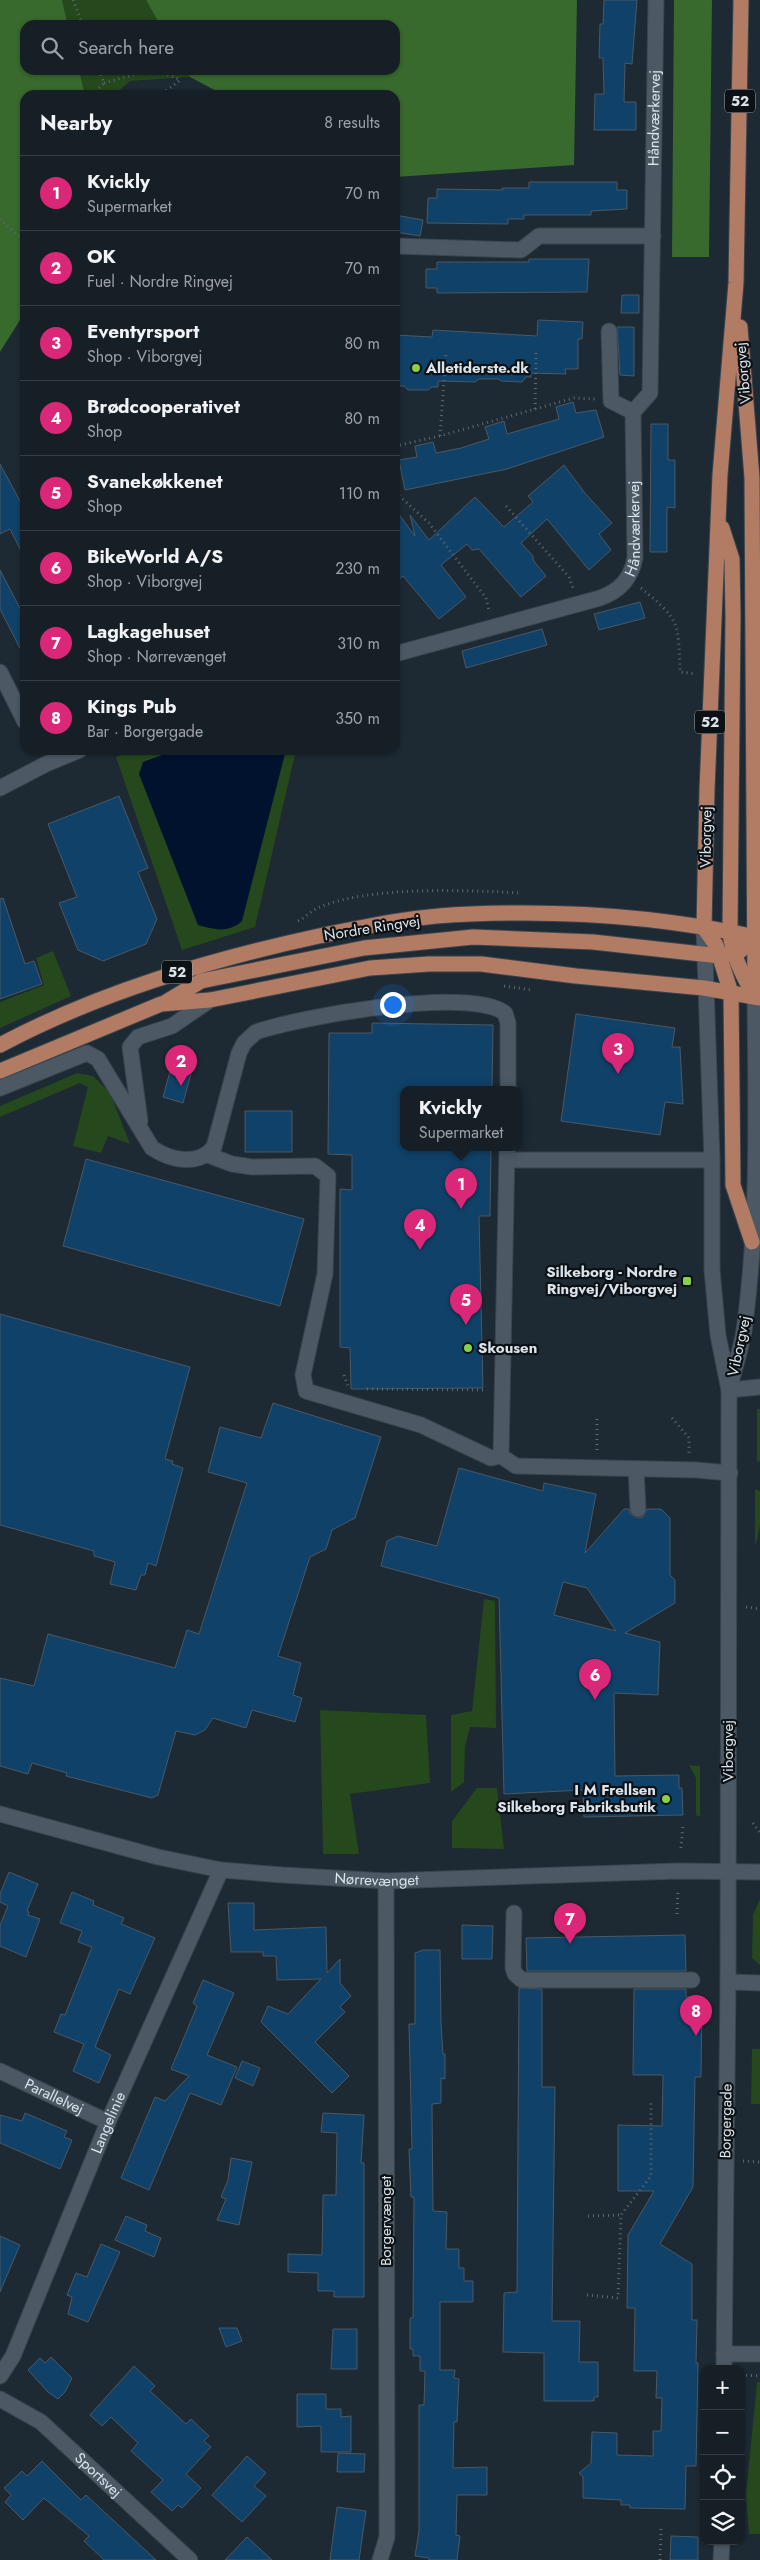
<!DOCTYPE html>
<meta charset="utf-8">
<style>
:root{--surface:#161f26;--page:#232c32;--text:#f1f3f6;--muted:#9ea2a7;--line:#353d43;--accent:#db2777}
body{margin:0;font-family:Jost,sans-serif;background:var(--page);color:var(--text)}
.controls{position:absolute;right:15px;bottom:15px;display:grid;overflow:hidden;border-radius:10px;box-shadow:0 1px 4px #0004}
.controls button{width:45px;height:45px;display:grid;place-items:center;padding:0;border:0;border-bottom:1px solid var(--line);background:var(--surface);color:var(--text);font:25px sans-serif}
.you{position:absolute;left:392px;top:1004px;width:18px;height:18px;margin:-12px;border:4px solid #fff;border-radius:50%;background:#1a73e8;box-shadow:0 0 0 8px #1a73e833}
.badge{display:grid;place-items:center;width:32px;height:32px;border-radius:50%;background:var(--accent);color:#fff;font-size:16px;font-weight:700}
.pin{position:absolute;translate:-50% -41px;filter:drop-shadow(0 1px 2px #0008)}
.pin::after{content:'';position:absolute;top:26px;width:18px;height:15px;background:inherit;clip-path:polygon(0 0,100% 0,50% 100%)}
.popup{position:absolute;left:400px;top:1086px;width:122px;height:65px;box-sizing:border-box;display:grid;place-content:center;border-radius:10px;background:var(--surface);filter:drop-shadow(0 1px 4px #0005);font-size:16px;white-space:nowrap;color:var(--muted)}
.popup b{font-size:19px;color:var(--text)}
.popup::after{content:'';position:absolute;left:50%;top:100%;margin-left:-10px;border:10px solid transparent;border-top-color:var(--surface)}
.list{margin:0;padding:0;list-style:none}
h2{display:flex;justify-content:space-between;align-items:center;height:65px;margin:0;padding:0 20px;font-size:21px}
h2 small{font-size:16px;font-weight:400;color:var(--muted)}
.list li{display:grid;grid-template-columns:32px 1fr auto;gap:15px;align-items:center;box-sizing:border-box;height:75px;padding:0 20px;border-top:1px solid var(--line)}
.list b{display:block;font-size:19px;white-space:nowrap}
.list p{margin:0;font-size:16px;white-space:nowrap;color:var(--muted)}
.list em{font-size:16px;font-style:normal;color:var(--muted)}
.icon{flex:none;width:28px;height:28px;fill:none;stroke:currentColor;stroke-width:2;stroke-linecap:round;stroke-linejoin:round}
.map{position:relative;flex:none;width:760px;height:2560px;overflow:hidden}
.search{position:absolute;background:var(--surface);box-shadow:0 1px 4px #0004;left:20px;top:20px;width:380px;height:55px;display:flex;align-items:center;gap:12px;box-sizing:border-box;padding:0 18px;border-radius:15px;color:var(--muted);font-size:19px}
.panel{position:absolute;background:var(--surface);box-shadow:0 1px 4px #0004;left:20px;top:90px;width:380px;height:665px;border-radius:15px}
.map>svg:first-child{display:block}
.green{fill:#25481d}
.forest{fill:#38692d}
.water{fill:#01122f}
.building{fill:#104269;stroke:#4b5864;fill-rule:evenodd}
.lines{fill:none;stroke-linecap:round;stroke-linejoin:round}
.minor-casing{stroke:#3a444d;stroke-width:17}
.major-casing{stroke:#3a444d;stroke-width:17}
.path{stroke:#5e6871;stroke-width:3;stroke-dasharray:1 4;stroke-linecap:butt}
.minor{stroke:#4c5965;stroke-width:15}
.major{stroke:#b17b64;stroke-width:15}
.poi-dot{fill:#88cf4a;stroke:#0c1115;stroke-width:2}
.labels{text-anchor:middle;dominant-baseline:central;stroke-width:4.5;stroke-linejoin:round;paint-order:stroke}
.shield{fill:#0c1115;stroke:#9ea5ab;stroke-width:1}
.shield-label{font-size:14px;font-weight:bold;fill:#dce4eb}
.street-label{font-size:15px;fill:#dce4eb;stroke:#0c1115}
.poi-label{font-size:15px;font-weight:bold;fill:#dce4eb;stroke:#0c1115;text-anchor:start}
</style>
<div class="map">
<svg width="760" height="2560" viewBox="0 0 760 2560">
<rect width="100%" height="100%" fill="#1d2933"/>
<g class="green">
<polygon points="62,0 146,0 160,25 68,25"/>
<polygon points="79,70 186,70 190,77 130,81 114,95 85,95"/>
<polygon points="135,750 296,750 255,927 182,950 116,757"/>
<polygon points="53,951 71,996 0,1028 0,1002 44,985 36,958"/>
<polygon points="77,1073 93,1076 110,1093 130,1144 108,1136 101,1153 73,1146 88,1087 80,1083 0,1117 0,1106"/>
<polygon points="757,1409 760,1409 760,1461 757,1462"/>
<polygon points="755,1489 760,1491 760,1525 756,1544 755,1543"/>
<polygon points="484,1599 495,1601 496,1728 470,1727 465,1746 464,1782 451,1792 451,1715 472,1711"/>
<polygon points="320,1710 426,1715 430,1783 350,1794 359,1854 323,1854"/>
<polygon points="689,1765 700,1766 700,1817 696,1815 696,1778"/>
<polygon points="477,1788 497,1788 504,1849 452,1848 452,1821"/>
<polygon points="760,1899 760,1965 752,1958 753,1915"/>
<polygon points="752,2049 760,2049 760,2104 751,2104"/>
<polygon points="757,2382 760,2382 760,2534 749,2534 746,2495"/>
</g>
<g class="forest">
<polygon points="0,0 62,0 68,25 25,25 25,70 79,70 85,95 25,95 25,312 0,352"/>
<polygon points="146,0 577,0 574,165 395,177 395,95 224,95 190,77 186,70 395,70 395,25 160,25"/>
<polygon points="674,0 712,0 709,257 672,257"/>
</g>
<path class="water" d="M176,750H286L242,921C229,933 215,930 198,925L139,774L143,762Z"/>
<g class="building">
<polygon points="604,0 637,0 632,64 625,63 624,102 636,102 636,130 594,130 595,94 604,94 603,58 599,58 600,24 603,24"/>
<polygon points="529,182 617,182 617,190 627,190 627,209 591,211 591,215 524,215 524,219 508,219 508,224 427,223 428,198 437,198 437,189 503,190 502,188 529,188"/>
<polygon points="395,215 423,220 420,236 395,232"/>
<polygon points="529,259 589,259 587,292 437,293 437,288 426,288 426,269 437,269 437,262 529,262"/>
<polygon points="622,295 639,295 639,313 621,313"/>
<polygon points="538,320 583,322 582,339 578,339 578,369 565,369 566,374 531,373 531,377 526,377 522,382 501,381 499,379 479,379 475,382 438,381 438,387 432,387 428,390 408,390 404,386 398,386 399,353 395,353 395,335 432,337 433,330 537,336"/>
<polygon points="617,327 634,327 634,376 620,375"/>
<polygon points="573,402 576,413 596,410 604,437 507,469 405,490 399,460 417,457 415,446 433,442 436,453 461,448 489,439 485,427 504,421 507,434 559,419 556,407"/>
<polygon points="651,424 668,424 668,460 675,460 675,508 667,507 667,552 650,552"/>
<polygon points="0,464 20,501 25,499 25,559 10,529 0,534"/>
<polygon points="564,465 584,492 612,523 599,534 611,550 589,570 547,519 521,543 533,556 533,560 546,576 521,597 479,549 472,550 467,544 441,565 466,597 439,619 403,576 395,582 395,509 415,536 410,515 429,540 475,497 504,527 533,502 528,496"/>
<polygon points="0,570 25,618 25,658 0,609"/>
<polygon points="640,602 645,618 599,630 594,614"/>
<polygon points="542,629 547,645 466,668 462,651"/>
<polygon points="119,796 148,868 138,872 157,919 146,944 103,961 78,950 59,903 77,897 48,824"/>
<polygon points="3,898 25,964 34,961 42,984 0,999 0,899"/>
<polygon points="576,1014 675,1028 672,1047 680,1047 683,1104 665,1102 660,1135 561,1121"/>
<polygon points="372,1023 493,1025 492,1090 404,1090 404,1148 491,1148 490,1216 479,1216 483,1388 351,1389 350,1348 340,1347 340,1189 352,1190 352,1155 328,1154 329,1033 372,1033"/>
<polygon points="171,1068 191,1074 183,1103 163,1097"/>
<rect x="245" y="1111" width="47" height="41"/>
<polygon points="86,1159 304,1219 280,1306 63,1246"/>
<polygon points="0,1314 190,1367 165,1459 173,1461 172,1464 183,1468 156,1566 148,1563 145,1575 141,1575 136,1590 110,1584 115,1562 94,1556 94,1551 0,1525"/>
<polygon points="273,1403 381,1437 355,1518 332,1530 326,1549 310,1557 278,1656 301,1663 293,1695 302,1698 295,1722 252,1710 246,1728 213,1718 205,1730 195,1735 176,1731 158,1795 152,1798 66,1776 67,1773 32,1763 28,1774 0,1766 0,1678 34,1686 48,1634 175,1668 187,1630 199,1634 247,1483 208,1472 220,1427 261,1438"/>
<path d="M459,1468L543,1491L544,1483L596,1494L585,1553L624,1509H629L630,1514L638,1518L643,1517L647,1509H661L670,1518V1575L675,1580V1603L625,1633L660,1642L658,1695L614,1693L615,1776L679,1775V1788H682L683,1815L584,1817L583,1790L504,1794L499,1598L381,1566L387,1541L398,1536L437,1546ZM563,1582L587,1588L616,1631L554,1615Z"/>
<polygon points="9,1872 38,1884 27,1911 29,1912 28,1915 40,1919 26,1957 0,1946 0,1925 8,1906 0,1902 0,1894"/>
<polygon points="72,1892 94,1901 93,1905 124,1918 121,1924 155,1938 130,1994 119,1989 95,2047 111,2055 99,2083 73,2071 84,2044 54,2032 61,2014 65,2015 92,1947 78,1942 82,1931 60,1923"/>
<polygon points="228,1903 254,1903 254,1930 326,1927 327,1973 340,1959 340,1983 351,1996 340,2007 345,2012 315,2042 349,2076 332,2093 261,2022 268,2006 288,2014 321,1979 277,1980 276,1956 263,1956 263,1952 231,1952"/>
<polygon points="462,1925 493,1926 492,1959 462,1959"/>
<polygon points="685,1935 686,1971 527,1971 526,1938"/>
<polygon points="423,1950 440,1950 441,2023 443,2054 445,2054 445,2079 441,2078 441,2103 432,2104 433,2211 447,2212 446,2249 459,2249 459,2268 464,2268 464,2281 473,2281 473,2302 440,2302 440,2370 455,2370 454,2378 459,2379 457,2422 454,2422 453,2468 487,2467 487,2495 457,2495 456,2535 460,2536 457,2560 429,2560 429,2558 415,2556 419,2531 419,2405 424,2405 425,2371 420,2371 420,2356 413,2356 413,2349 410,2349 410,2318 413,2318 414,2197 411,2197 409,2149 412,2149 409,2024 415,2024 415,1953"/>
<polygon points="203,1980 234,1993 207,2055 237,2067 221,2105 190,2093 149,2190 121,2178 155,2097 165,2101 189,2076 171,2069 197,2006 193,2003"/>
<polygon points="519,1988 542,1989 542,2087 555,2087 552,2321 580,2321 579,2362 598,2362 598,2397 594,2397 594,2401 544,2401 544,2353 503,2352 504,2293 517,2292"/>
<polygon points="634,1989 686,1989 686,1997 702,1997 701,2077 695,2077 693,2187 660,2244 692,2264 692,2320 697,2320 696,2363 698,2363 696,2466 686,2466 685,2509 630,2508 630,2505 621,2505 621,2500 583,2498 583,2477 579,2473 591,2463 592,2432 617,2433 617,2455 653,2456 653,2431 661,2431 662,2398 656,2398 657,2371 634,2371 635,2308 627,2308 628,2235 654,2191 618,2191 618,2125 662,2126 663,2075 633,2075"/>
<polygon points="242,2061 260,2068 253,2086 235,2078"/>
<polygon points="25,2113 67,2131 64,2137 72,2140 60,2169 0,2143 0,2115 22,2121"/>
<polygon points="323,2113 364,2115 361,2163 364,2163 364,2297 334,2297 334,2291 318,2291 318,2273 288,2272 288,2254 322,2255 323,2195 336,2195 337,2133 321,2132"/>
<polygon points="231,2158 252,2162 239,2225 217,2220 226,2199 221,2197 228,2180"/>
<polygon points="126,2216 147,2225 145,2231 161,2238 154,2257 115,2240"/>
<polygon points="0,2236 20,2245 0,2292"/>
<polygon points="101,2244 120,2252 88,2322 68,2314 72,2297 67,2295 76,2273 87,2277"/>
<polygon points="219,2328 237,2328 242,2341 226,2347"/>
<polygon points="333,2329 357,2329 357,2369 331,2369"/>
<polygon points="51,2357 72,2378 65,2392 58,2399 48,2392 28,2370 40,2358 45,2363"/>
<polygon points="134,2366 155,2386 150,2391 186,2424 191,2419 209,2436 204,2441 211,2447 186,2474 201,2488 182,2508 178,2505 172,2511 151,2492 163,2480 131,2451 138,2443 111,2417 102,2426 90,2415"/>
<polygon points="297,2394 326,2394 326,2409 341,2409 341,2417 351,2416 351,2452 321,2452 321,2426 297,2427"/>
<polygon points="338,2453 365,2454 364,2472 337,2472"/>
<polygon points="247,2456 266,2473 254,2486 266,2496 242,2522 212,2495"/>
<polygon points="42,2461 81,2500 86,2495 156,2560 104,2560 84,2541 89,2536 44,2498 23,2520 5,2502 11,2495 4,2488 22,2471 27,2476"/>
<polygon points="337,2507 366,2511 359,2560 330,2560"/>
<polygon points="671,2536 698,2537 698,2560 670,2560"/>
<polygon points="247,2537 272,2560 225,2560"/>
</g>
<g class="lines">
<g class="minor-casing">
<g id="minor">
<polyline points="395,246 521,250 539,236 653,236"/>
<polyline points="609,331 611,401 633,412"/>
<path id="s1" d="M395,654L600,598C620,591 631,579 635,558L633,412L650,393L656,0"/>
<polyline points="0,672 25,722"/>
<polyline points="0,788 46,764 80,750"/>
<polyline points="704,928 712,1160 712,1270 718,1335 729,1390 728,1982 724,2369"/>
<path d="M0,1088L87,1053L98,1059L152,1148C170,1160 198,1167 214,1147L239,1053L244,1043L256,1032C300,1017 468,986 505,1013L508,1023V1090"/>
<polyline points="140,1121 130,1047 138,1037 172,1026 210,1000"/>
<polyline points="208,1155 232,1164 252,1167 315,1166 328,1176 325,1274 303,1375 306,1391 421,1425 491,1458 501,1456 516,1466 696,1470 730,1473"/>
<polyline points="508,1160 712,1160"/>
<path d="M730,1386C735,1366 743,1344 745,1323C759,1215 756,1106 755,997"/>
<polyline points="729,1390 760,1387"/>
<polyline points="501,1456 507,1148"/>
<polyline points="636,1469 638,1509"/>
<path id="s2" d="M0,1814L158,1857L221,1870L283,1875L386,1881L678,1871L760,1872"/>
<polyline points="514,1913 513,1968 515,1974 522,1980 692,1980"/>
<polyline points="728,1982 760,1983"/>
<path id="s3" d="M0,2071L108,2122"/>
<polyline points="724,2354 760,2354"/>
<path id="s4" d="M0,2376L13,2356L108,2122L221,1870"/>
<path id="s5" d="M0,2399L41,2422L190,2560"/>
<polyline points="380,2560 387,2537 386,1881"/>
<polyline points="721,2560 722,2541"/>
</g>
</g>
<g class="major-casing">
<g id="major">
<polyline points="741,0 736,283 720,475 707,790 704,928 716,945 731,993 733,1185 752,1242"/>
<polyline points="740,327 752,478 755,997"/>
<path d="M722,528L732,559L733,616L730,932C732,954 743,977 755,996"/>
<polyline points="166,1002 201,981 364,948 473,937 593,942 720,956 740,951 755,937"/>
<path d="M0,1045C100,992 209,960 319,936C368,926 420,915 471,914C567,910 666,917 760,938"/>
<polyline points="0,1071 161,1004 210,1000 370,968 429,964 481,964 576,976 704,988 760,998"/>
</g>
</g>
<g class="path">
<polyline points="73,0 83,25"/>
<path d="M104,83C130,76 155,65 180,80L161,95"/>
<polyline points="92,95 104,83 99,70"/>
<polyline points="0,219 25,242"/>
<polyline points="535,409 536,353"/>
<polyline points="440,436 446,352"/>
<polyline points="395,446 440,436 574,398 595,399"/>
<polyline points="395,487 396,493 429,523 486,598 489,610"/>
<polyline points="506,506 569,577 573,588"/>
<path d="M641,588C681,621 678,622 680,672L696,674"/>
<path d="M298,921C306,917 312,910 320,907C370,886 466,890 521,893"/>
<polyline points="504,986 532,990"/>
<polyline points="344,1375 348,1386"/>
<polyline points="367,1389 486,1390"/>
<polyline points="672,1418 689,1438 689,1454"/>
<polyline points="597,1450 597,1417"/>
<polyline points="746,1607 760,1609"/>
<polyline points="753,1823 760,1833"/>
<polyline points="681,1848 683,1825"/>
<polyline points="677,1914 678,1890"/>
<polyline points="743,2161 760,2162"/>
<polyline points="588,2216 621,2215"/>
<polyline points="587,2295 618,2298 621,2215 651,2176 651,2102"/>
<polyline points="741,2375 760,2376"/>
<polyline points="660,2560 661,2529"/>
</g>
<use href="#minor" class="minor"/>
<use href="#major" class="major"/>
</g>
<g class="poi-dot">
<circle cx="416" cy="368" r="5"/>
<rect x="682" y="1276" width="10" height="10" rx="2.5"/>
<circle cx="468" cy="1348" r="5"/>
<circle cx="666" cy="1799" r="5"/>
</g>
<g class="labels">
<g class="shield">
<rect x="725" y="89.5" width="30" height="23" rx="4"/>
<rect x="695" y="710.5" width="30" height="23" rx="4"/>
<rect x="162" y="960.5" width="30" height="23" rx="4"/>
</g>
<g class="shield-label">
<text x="740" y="101">52</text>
<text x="710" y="722">52</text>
<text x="177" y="972">52</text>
</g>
<g class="street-label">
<text stroke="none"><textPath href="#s1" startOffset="715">Håndværkervej</textPath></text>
<text transform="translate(743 373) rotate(-95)">Viborgvej</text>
<text stroke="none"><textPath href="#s1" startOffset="298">Håndværkervej</textPath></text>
<text transform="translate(706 837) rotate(-89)">Viborgvej</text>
<text transform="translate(372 928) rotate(-9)">Nordre Ringvej</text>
<text transform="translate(739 1346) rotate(-78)">Viborgvej</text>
<text transform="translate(728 1751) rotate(-90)">Viborgvej</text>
<text stroke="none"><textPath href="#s2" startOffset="384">Nørrevænget</textPath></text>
<text stroke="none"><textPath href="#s3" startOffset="60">Parallelvej</textPath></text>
<text transform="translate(726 2121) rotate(-89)">Borgergade</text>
<text stroke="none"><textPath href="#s4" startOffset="276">Langelinie</textPath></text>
<text transform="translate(386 2221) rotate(-90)">Borgervænget</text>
<text stroke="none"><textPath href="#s5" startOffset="125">Sportsvej</textPath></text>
</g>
<g class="poi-label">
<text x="426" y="368">Alletiderste.dk</text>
<text x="677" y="1272" text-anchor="end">Silkeborg - Nordre<tspan x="677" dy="17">Ringvej/Viborgvej</tspan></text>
<text x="478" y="1348">Skousen</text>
<text x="656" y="1790" text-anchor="end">I M Frellsen<tspan x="656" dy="17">Silkeborg Fabriksbutik</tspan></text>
</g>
</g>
</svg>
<div class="controls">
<button>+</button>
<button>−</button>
<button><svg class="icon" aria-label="locate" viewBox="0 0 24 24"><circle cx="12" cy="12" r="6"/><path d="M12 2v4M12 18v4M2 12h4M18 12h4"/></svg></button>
<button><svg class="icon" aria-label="layers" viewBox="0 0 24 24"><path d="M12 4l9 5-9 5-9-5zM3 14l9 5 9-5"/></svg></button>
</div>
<div class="you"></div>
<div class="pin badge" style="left:461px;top:1209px">1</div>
<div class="popup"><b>Kvickly</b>Supermarket</div>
<div class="pin badge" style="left:181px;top:1086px">2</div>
<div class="pin badge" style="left:618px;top:1074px">3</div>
<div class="pin badge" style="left:420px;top:1250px">4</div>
<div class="pin badge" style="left:466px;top:1325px">5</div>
<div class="pin badge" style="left:595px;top:1700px">6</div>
<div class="pin badge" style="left:570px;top:1944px">7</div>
<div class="pin badge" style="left:696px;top:2036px">8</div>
<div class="search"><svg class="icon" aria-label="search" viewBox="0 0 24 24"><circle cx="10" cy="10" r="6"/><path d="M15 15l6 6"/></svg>Search here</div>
<section class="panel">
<h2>Nearby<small>8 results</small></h2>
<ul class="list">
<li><span class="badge">1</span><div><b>Kvickly</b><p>Supermarket</p></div><em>70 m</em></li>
<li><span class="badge">2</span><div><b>OK</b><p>Fuel · Nordre Ringvej</p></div><em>70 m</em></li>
<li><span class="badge">3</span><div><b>Eventyrsport</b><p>Shop · Viborgvej</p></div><em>80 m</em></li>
<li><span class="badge">4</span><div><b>Brødcooperativet</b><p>Shop</p></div><em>80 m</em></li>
<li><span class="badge">5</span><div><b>Svanekøkkenet</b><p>Shop</p></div><em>110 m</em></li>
<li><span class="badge">6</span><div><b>BikeWorld A/S</b><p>Shop · Viborgvej</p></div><em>230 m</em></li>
<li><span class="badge">7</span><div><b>Lagkagehuset</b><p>Shop · Nørrevænget</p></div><em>310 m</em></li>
<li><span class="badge">8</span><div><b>Kings Pub</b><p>Bar · Borgergade</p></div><em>350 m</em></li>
</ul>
</section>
</div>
